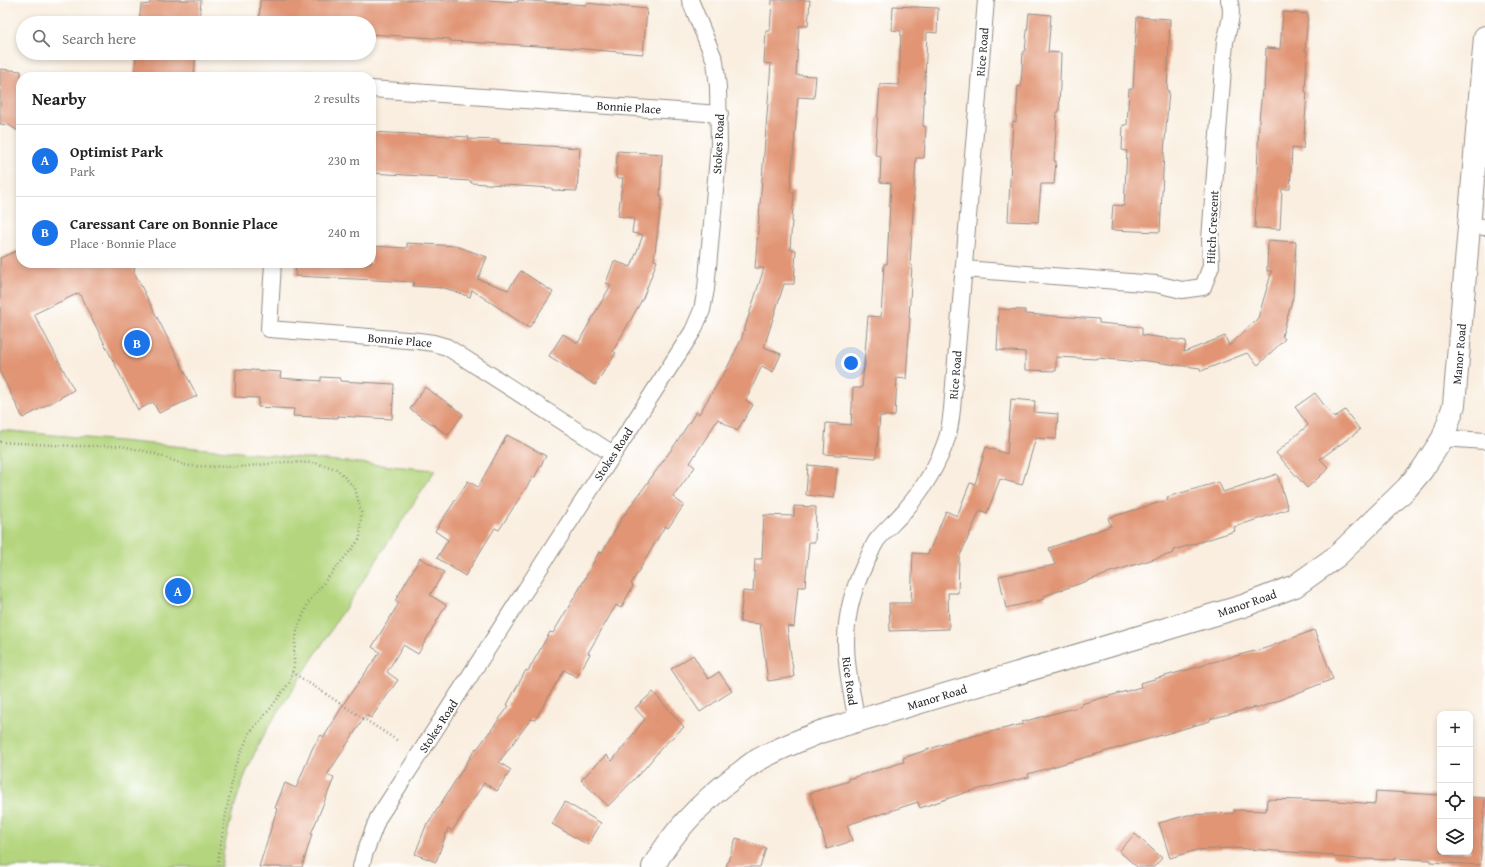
<!DOCTYPE html>
<meta charset="utf-8">
<style>
:root{--surface:#fff;--page:#f2f2f2;--text:#222;--muted:#767676;--line:#e0e0e0;--accent:#1a73e8}
body{margin:0;font-family:"Gentium Book Plus",serif;background:var(--page);color:var(--text)}
.controls{position:absolute;right:12px;bottom:12px;display:grid;overflow:hidden;border-radius:8px;box-shadow:0 2px 6px #0003}
.controls button{width:36px;height:36px;display:grid;place-items:center;padding:0;border:0;border-bottom:1px solid var(--line);background:var(--surface);color:var(--text);font:20px sans-serif}
.you{position:absolute;left:851px;top:363px;width:14px;height:14px;margin:-10px;border:3px solid #fff;border-radius:50%;background:#1a73e8;box-shadow:0 0 0 6px #1a73e833}
.badge{display:grid;place-items:center;width:26px;height:26px;border-radius:50%;background:var(--accent);color:#fff;font-size:13px;font-weight:700}
.pin{position:absolute;translate:-50% -50%;border:2px solid #fff;box-shadow:0 1px 4px #0006}
.list{margin:0;padding:0;list-style:none}
h2{display:flex;justify-content:space-between;align-items:center;height:52px;margin:0;padding:0 16px;font-size:17px}
h2 small{font-size:13px;font-weight:400;color:var(--muted)}
.list li{display:grid;grid-template-columns:26px 1fr auto;gap:12px;align-items:center;box-sizing:border-box;height:72px;padding:0 16px;border-top:1px solid var(--line)}
.list b{display:block;font-size:15px;white-space:nowrap}
.list p{margin:0;font-size:13px;white-space:nowrap;color:var(--muted)}
.list em{font-size:13px;font-style:normal;color:var(--muted)}
.icon{flex:none;width:22px;height:22px;fill:none;stroke:currentColor;stroke-width:2;stroke-linecap:round;stroke-linejoin:round}
.map{position:relative;flex:none;width:1485px;height:867px;overflow:hidden}
.search{position:absolute;background:var(--surface);box-shadow:0 2px 6px #0003;left:16px;top:16px;width:360px;height:44px;display:flex;align-items:center;gap:10px;box-sizing:border-box;padding:0 14px;border-radius:22px;color:var(--muted);font-size:15px}
.panel{position:absolute;background:var(--surface);box-shadow:0 2px 6px #0003;left:16px;top:72px;width:360px;height:196px;border-radius:16px}
.map>svg:first-child{display:block}
.green{fill:#b4d57d;stroke:#708054}
.building{fill:#e19574}
.lines{fill:none;stroke-linecap:round;stroke-linejoin:round}
.street-casing{stroke:#928c85;stroke-width:18}
.secondary-casing{stroke:#928c85;stroke-width:24}
.path{stroke:#928c85;stroke-width:2.5;stroke-dasharray:1 3;stroke-linecap:butt}
.street{stroke:#fff;stroke-width:16}
.secondary{stroke:#fff;stroke-width:22}
.labels{text-anchor:middle;dominant-baseline:central;stroke-width:4;stroke-linejoin:round;paint-order:stroke}
.street-label{font-size:12px;fill:#2b2b2b;stroke:#fff}
</style>
<div class="map">
<svg width="1485" height="867" viewBox="0 0 1485 867">
<rect width="100%" height="100%" fill="#fff"/>
<filter id="ink" filterUnits="userSpaceOnUse"><feTurbulence type="fractalNoise" baseFrequency=".025" numOctaves="2"/><feDisplacementMap in="SourceGraphic" scale="8" xChannelSelector="R" yChannelSelector="G"/><feConvolveMatrix kernelMatrix="1 2 1 2 8 2 1 2 1" color-interpolation-filters="sRGB"/></filter>
<filter id="wash" filterUnits="userSpaceOnUse"><feTurbulence type="fractalNoise" baseFrequency=".012" numOctaves="4" result="noise"/><feDisplacementMap in="SourceGraphic" scale="16" xChannelSelector="R" yChannelSelector="G"/><feGaussianBlur stdDeviation="0.9" result="paint"/><feColorMatrix in="noise" values="0 0 0 0 0 0 0 0 0 0 0 0 0 0 0 0 0 1.4 0 .05"/><feComposite in="paint" operator="in"/></filter>
<g filter="url(#wash)">
<rect width="100%" height="100%" fill="#f9eedf"/>
<path class="green" d="M0,430L435,470L278,712C270,725 261,738 255,752C238,788 227,828 221,867H0Z"/>
<g id="blocks">
<g class="building">
<polygon points="150,0 201,0 199,23 139,23 141,5 150,4"/>
<polygon points="260,0 487,0 518,2 518,0 586,5 586,3 647,9 643,54 573,48 450,41 450,39 369,34 369,23 259,23"/>
<polygon points="772,0 810,0 808,26 799,26 796,75 816,76 814,98 798,97 790,192 794,192 790,249 796,250 794,284 784,284 764,347 781,354 773,372 762,366 746,400 753,405 737,431 718,419 690,463 695,467 673,497 684,505 668,528 665,526 631,584 633,586 621,608 616,605 588,653 590,654 577,677 564,670 535,720 531,719 499,762 511,770 497,791 484,783 452,831 448,828 436,862 415,854 427,823 428,824 476,748 477,749 509,706 507,705 526,670 528,671 550,632 553,633 581,586 599,552 602,553 622,518 674,446 696,412 699,414 726,370 741,340 764,268 755,268 771,64 764,63 766,31 770,31"/>
<polygon points="893,6 938,8 937,33 927,32 923,126 926,127 924,158 916,158 910,265 912,265 909,318 910,318 906,379 897,378 895,416 880,416 876,458 824,454 826,423 851,425 853,388 862,388 868,316 881,317 884,264 887,264 891,183 880,182 881,156 875,155 880,84 899,85 901,31 892,30"/>
<polygon points="1283,12 1308,14 1305,51 1307,51 1305,92 1307,92 1303,149 1292,148 1290,189 1282,189 1280,229 1255,228 1259,121 1262,90 1264,90 1266,48 1280,49"/>
<polygon points="1029,13 1051,15 1048,52 1061,53 1059,112 1057,112 1054,161 1056,161 1054,184 1041,184 1038,222 1008,221 1013,121 1016,122 1018,86 1021,87 1023,51 1025,51"/>
<polygon points="1137,17 1170,19 1167,91 1169,91 1164,153 1160,232 1111,230 1113,205 1124,206 1127,151 1122,150 1123,125 1127,125 1129,89 1133,89"/>
<polygon points="136,53 196,53 194,77 134,77"/>
<polygon points="0,69 21,71 21,133 9,125 0,124"/>
<polygon points="371,132 469,137 468,139 498,140 498,143 580,148 577,191 552,190 552,188 471,183 471,181 439,179 439,177 371,173"/>
<polygon points="617,151 662,154 660,196 662,196 654,260 657,261 643,298 613,351 616,353 595,385 549,356 563,334 578,343 611,285 606,283 614,261 631,267 643,235 632,233 634,218 618,216 623,178 616,178"/>
<polygon points="1268,240 1296,242 1293,297 1282,336 1285,339 1258,365 1247,353 1201,371 1200,368 1140,360 1139,362 1097,358 1097,359 1056,357 1056,371 1025,370 1025,352 997,350 999,309 1025,310 1025,314 1099,319 1099,323 1142,327 1142,335 1186,341 1184,352 1225,336 1229,346 1258,318 1272,271 1267,271"/>
<polygon points="407,243 456,246 487,257 478,279 508,290 521,271 553,292 529,328 472,290 470,297 445,288 413,286 414,282 295,276 296,263 371,263 371,246 407,248"/>
<polygon points="21,249 21,263 135,263 134,272 197,396 159,413 153,402 138,410 79,293 34,314 74,390 23,418 0,372 0,258"/>
<polygon points="236,369 281,372 280,378 321,381 321,377 340,378 340,381 394,384 392,419 338,416 338,418 293,416 294,409 258,407 259,398 235,397"/>
<polygon points="425,387 463,414 448,435 410,409"/>
<polygon points="1315,393 1334,418 1345,410 1360,430 1320,459 1329,468 1307,488 1276,453 1308,425 1295,407"/>
<polygon points="1011,399 1035,401 1034,412 1058,414 1056,439 1036,438 1022,485 1000,479 987,513 980,510 959,558 958,593 948,593 949,629 890,631 889,603 911,603 913,553 928,554 946,511 957,516 970,483 975,484 986,447 1007,454"/>
<polygon points="507,435 546,456 534,478 533,477 499,530 495,528 465,576 437,558 448,540 435,531 468,481 478,487"/>
<polygon points="808,465 837,468 834,498 806,495"/>
<polygon points="1277,474 1288,509 1234,527 1235,531 1174,550 1174,553 1107,573 1107,574 1044,596 1045,599 1006,608 999,576 1055,565 1049,548 1111,526 1108,518 1168,500 1167,497 1219,482 1223,492"/>
<polygon points="794,506 816,507 815,542 809,542 805,587 798,587 794,627 787,626 794,677 768,681 760,624 740,622 743,591 753,592 755,559 762,559 764,515 794,516"/>
<polygon points="420,558 444,572 430,595 446,605 418,654 403,645 387,672 398,680 371,718 366,715 327,775 334,778 311,834 312,834 302,867 259,867 277,809 275,808 285,783 296,788 313,747 321,735 324,737 346,700 380,652 372,647 399,603 395,601"/>
<polygon points="1314,630 1333,679 1256,709 1256,707 1210,719 1210,721 1028,774 1029,777 967,792 920,808 918,802 847,825 852,841 827,849 810,793 849,781 848,779 904,762 903,758 953,741 1023,724 1022,722 1082,706 1081,704 1141,687 1140,683 1205,665 1205,664 1266,648"/>
<polygon points="693,655 708,679 719,672 732,691 700,712 671,669"/>
<polygon points="653,692 684,727 663,746 645,768 608,806 581,780 606,755 612,761 645,719 635,708"/>
<polygon points="1376,791 1440,795 1440,852 1470,852 1470,797 1485,798 1480,865 1431,862 1431,860 1394,858 1394,860 1361,859 1333,857 1333,855 1233,848 1197,850 1170,858 1159,823 1188,815 1234,813 1234,810 1266,811 1267,799 1337,801 1375,804"/>
<polygon points="565,802 601,823 588,845 552,824"/>
<polygon points="1135,834 1162,858 1154,867 1137,867 1119,851"/>
<polygon points="736,838 766,848 760,867 726,867"/>
</g>
</g>
</g>
<g filter="url(#ink)">
<use href="#blocks" fill-opacity="0" stroke="#928c85" stroke-width="1"/>
<g class="lines">
<g class="street-casing">
<g id="street">
<polyline points="371,89 720,114"/>
<polyline points="1469,226 1485,227"/>
<polyline points="273,263 269,329 419,341 433,343 447,347 613,454"/>
<path d="M964,269L1156,284L1182,290L1203,287L1211,266L1210,239L1225,42C1228,29 1234,13 1229,0"/>
<polyline points="1443,438 1485,441"/>
<path d="M857,721C845,661 837,622 865,564C869,557 872,547 877,540C886,529 897,520 906,509C924,488 938,465 947,438C950,429 951,418 952,409L986,0"/>
<polyline points="361,867 364,855 378,818 693,331 702,310 706,289 719,146 718,87 715,61 690,0"/>
</g>
</g>
<g class="secondary-casing">
<path id="secondary" d="M653,867C673,831 704,800 737,775C743,771 749,765 756,761C777,749 799,741 820,732L1243,606L1295,586L1337,556L1407,488L1422,470L1443,438L1454,405L1485,37"/>
</g>
<g class="path">
<polyline points="0,442 72,446 122,446 153,453 188,466 238,467 286,462 315,463 337,469 355,488 361,512 360,539 326,580 308,603 297,631 294,652 294,666 289,683 270,709 250,732 235,766 223,830 217,867"/>
<polyline points="292,672 398,741"/>
</g>
<use href="#street" class="street"/>
<use href="#secondary" class="secondary"/>
</g>
</g>
<g class="labels">
<g class="street-label">
<text transform="translate(982 52) rotate(-85)">Rice Road</text>
<text transform="translate(629 107) rotate(4)">Bonnie Place</text>
<text transform="translate(718 144) rotate(-87)">Stokes Road</text>
<text transform="translate(1212 227) rotate(-87)">Hitch Crescent</text>
<text transform="translate(400 340) rotate(5)">Bonnie Place</text>
<text transform="translate(1459 354) rotate(-85)">Manor Road</text>
<text transform="translate(955 375) rotate(-85)">Rice Road</text>
<text transform="translate(613 454) rotate(-57)">Stokes Road</text>
<text transform="translate(1247 603) rotate(-19)">Manor Road</text>
<text transform="translate(850 681) rotate(82)">Rice Road</text>
<text transform="translate(937 697) rotate(-17)">Manor Road</text>
<text transform="translate(438 726) rotate(-57)">Stokes Road</text>
</g>
</g>
</svg>
<div class="controls">
<button>+</button>
<button>−</button>
<button><svg class="icon" aria-label="locate" viewBox="0 0 24 24"><circle cx="12" cy="12" r="6"/><path d="M12 2v4M12 18v4M2 12h4M18 12h4"/></svg></button>
<button><svg class="icon" aria-label="layers" viewBox="0 0 24 24"><path d="M12 4l9 5-9 5-9-5zM3 14l9 5 9-5"/></svg></button>
</div>
<div class="you"></div>
<div class="pin badge" style="left:178px;top:591px">A</div>
<div class="pin badge" style="left:137px;top:343px">B</div>
<div class="search"><svg class="icon" aria-label="search" viewBox="0 0 24 24"><circle cx="10" cy="10" r="6"/><path d="M15 15l6 6"/></svg>Search here</div>
<section class="panel">
<h2>Nearby<small>2 results</small></h2>
<ul class="list">
<li><span class="badge">A</span><div><b>Optimist Park</b><p>Park</p></div><em>230 m</em></li>
<li><span class="badge">B</span><div><b>Caressant Care on Bonnie Place</b><p>Place · Bonnie Place</p></div><em>240 m</em></li>
</ul>
</section>
</div>
